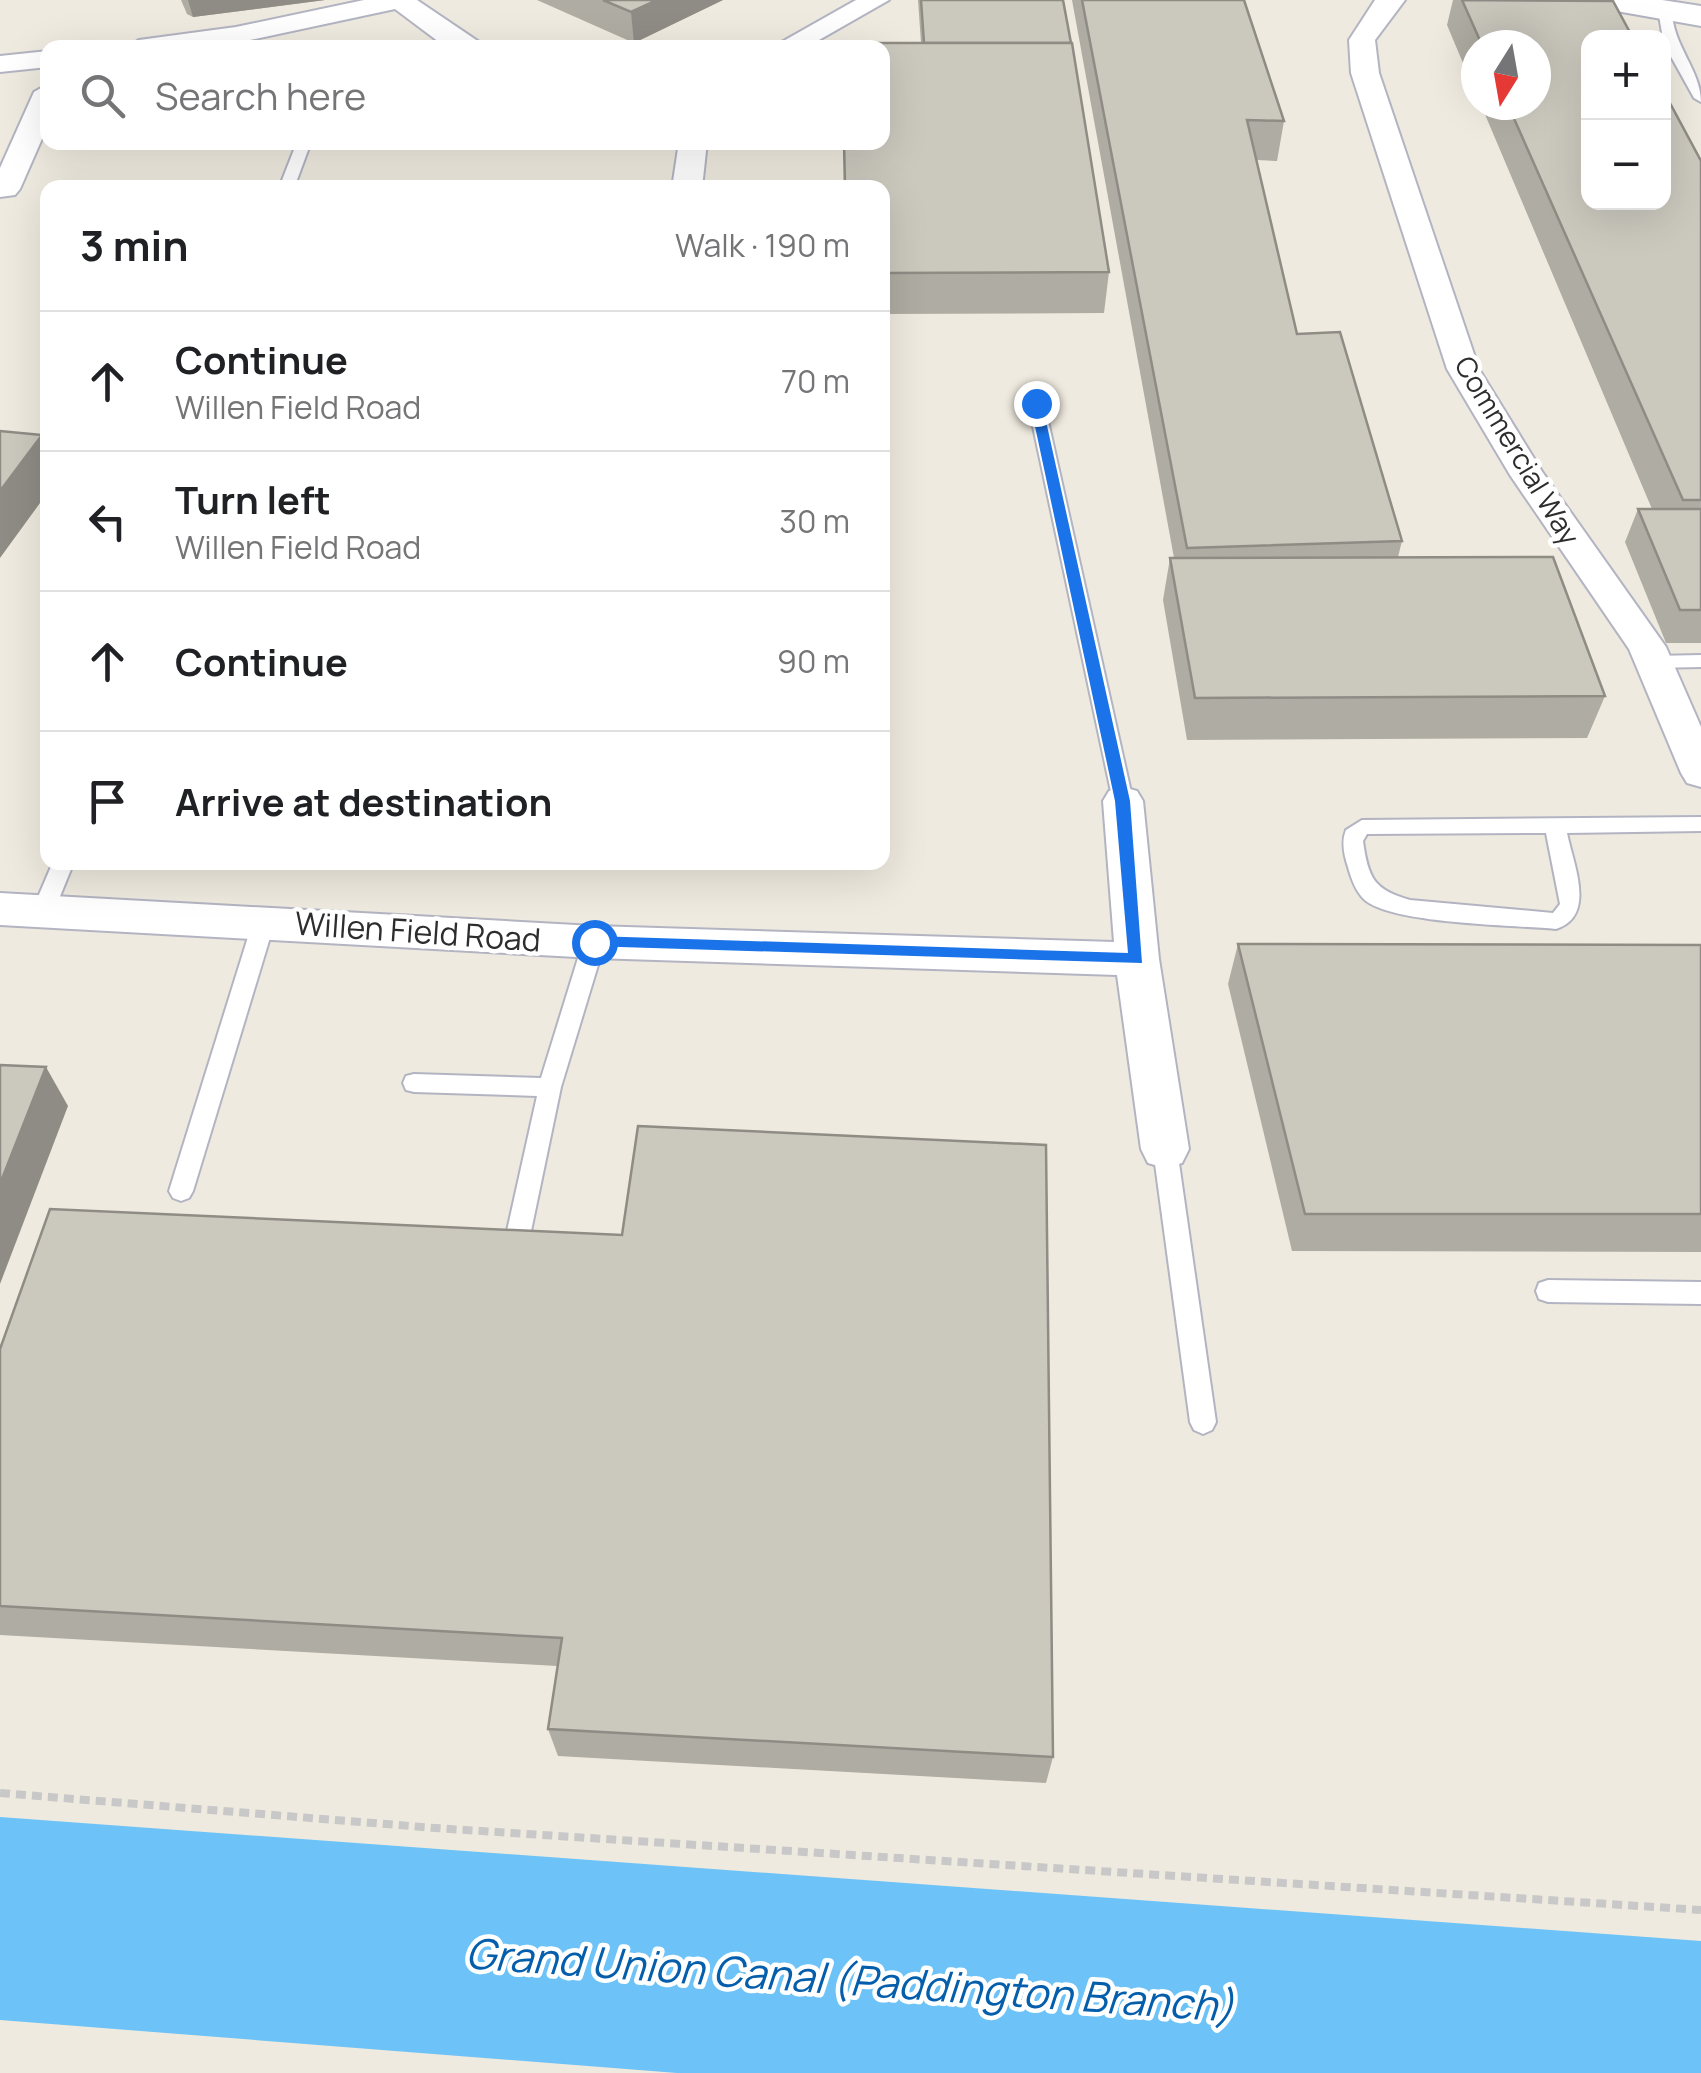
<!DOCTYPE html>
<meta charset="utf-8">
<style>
:root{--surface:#fff;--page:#f6f6f6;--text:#202124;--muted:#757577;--line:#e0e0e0}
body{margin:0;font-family:Manrope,sans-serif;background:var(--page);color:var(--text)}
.controls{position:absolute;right:30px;top:30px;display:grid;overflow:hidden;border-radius:20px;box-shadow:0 10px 40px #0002}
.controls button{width:90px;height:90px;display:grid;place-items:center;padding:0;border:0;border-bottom:2px solid var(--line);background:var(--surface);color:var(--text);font:50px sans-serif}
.compass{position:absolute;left:1461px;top:30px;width:90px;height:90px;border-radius:50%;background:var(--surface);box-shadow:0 10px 40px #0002;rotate:191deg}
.stop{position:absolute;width:30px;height:30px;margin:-22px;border:8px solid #1a73e8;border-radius:50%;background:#fff}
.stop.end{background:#1a73e8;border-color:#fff;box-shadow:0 2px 10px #0008}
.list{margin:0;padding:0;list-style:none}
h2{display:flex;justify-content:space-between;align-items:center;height:130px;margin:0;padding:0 40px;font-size:42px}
h2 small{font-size:32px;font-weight:400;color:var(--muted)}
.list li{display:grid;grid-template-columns:65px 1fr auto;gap:30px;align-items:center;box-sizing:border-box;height:140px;padding:0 40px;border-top:2px solid var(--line)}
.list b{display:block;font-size:38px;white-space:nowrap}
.list p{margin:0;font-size:32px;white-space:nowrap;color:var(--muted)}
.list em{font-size:32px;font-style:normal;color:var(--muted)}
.icon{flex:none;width:55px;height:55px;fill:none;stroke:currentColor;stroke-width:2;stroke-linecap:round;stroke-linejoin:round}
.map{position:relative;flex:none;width:1701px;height:2073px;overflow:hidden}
.search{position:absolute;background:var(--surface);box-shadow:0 10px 40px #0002;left:40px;top:40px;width:850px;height:110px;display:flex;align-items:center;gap:25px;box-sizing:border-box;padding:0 35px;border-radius:20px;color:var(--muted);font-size:38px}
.panel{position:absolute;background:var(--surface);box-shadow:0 10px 40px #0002;left:40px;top:180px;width:850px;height:690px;border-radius:20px}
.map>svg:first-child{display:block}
.water{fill:#6dc3f7}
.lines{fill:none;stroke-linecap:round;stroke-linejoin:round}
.service-casing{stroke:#b3b4c2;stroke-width:4}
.minor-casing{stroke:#b3b4c2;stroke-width:4}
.tertiary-casing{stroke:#b3b4c2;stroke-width:4}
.path{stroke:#c8c8c8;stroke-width:8;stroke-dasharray:10 6;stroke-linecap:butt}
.service{fill:#fff;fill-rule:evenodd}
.minor{fill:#fff;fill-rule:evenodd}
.tertiary{fill:#fff;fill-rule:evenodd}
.wall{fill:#afaca3}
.shaded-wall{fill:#8e8c85}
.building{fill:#cbc8be;stroke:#8e8c85;stroke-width:2.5}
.route{fill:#1a73e8}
.labels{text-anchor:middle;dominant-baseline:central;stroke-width:9;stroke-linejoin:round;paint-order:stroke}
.far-street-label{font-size:28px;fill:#2d2d2d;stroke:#fff}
.street-label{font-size:32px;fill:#2d2d2d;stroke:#fff}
.near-water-label{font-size:42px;font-style:italic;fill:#045eab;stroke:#fff}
</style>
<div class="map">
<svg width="1701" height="2073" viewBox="0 0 1701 2073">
<rect width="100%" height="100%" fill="#efeadf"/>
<polygon class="water" points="0,1817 1701,1941 1701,2073 677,2073 0,2020"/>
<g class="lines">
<g class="service-casing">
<g id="service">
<path d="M1665,6L1672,10C1672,45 1701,70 1701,102L1694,98L1664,44L1658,10Z"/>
<path d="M452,35L459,39C447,48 431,48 416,48Z"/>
<polygon points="297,142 311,142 294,188 279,188"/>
<polygon points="1036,398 1044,403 1133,801 1123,808 1113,801 1028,403"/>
<polygon points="1701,655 1701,667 1653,668 1643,662 1653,656"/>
<path d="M1701,817V831L1567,833C1573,864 1597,916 1556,929C1514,925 1396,924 1366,901C1356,893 1351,878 1348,867C1344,855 1341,842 1346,830L1362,820ZM1546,833L1560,904L1553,913L1410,900C1374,890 1368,878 1363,841L1367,834Z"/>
<polygon points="53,862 74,862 54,911 43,919 32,911"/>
<polygon points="264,913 275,921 193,1191 189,1198 181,1201 173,1198 169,1191 253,921"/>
<polygon points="594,934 605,942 561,1087 531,1231 528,1238 519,1241 510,1238 507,1231 537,1096 414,1092 406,1090 403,1083 406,1076 414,1074 541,1078 583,942"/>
<polygon points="1165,1139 1173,1142 1177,1149 1216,1422 1212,1430 1203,1434 1194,1430 1190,1422 1153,1149 1157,1142"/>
<polygon points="1548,1280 1701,1282 1701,1304 1548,1302 1539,1299 1536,1291 1539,1283"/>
</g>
</g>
<g class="minor-casing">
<g id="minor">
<polygon points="364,0 417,0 488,48 443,45 395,9 236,43 202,48 126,48 139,40 236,27"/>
<polygon points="856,0 889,0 805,48 771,48"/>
<polygon points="1375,0 1405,0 1375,40 1379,73 1479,369 1543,473 1666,647 1701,727 1701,787 1687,783 1681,773 1629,649 1510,475 1447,369 1351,73 1349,40"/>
<polygon points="48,51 48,67 0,72 0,56"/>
<polygon points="48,84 48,125 20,189 15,195 0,197 0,168 34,92"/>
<polygon points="679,142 707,142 702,188 672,188"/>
<polygon points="1123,787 1137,791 1143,801 1159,959 1189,1149 1182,1163 1165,1168 1148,1163 1141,1149 1117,975 594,958 0,925 0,893 594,926 1114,942 1103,801 1109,791"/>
</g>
</g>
<g class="tertiary-casing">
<polygon id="tertiary" points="1589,0 1662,0 1701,6 1701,26 1605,9 1594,7"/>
</g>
<polyline class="path" points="0,1793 435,1828 1701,1910"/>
<use href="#service" class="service"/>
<use href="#minor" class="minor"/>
<use href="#tertiary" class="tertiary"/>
</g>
<g class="wall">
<polygon points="181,0 325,0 193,17 187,14"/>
<polygon points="537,0 723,0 634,43"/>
<polygon points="918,0 1063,0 1109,272 1104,313 882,314 882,188 921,43"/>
<polygon points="1072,0 1244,0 1284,121 1277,161 1257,160 1297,334 1402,541 1398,557 1605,696 1587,738 1187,740 1163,600 1170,558 1174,558"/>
<polygon points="1453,0 1613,1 1701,161 1701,643 1666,643 1625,542 1638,509 1652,509 1481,105 1536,105 1536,45 1476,45 1476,94 1447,25"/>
<polygon points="806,862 849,862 849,864"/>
<polygon points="1238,944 1701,945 1701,1252 1292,1251 1228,984"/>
<polygon points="0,1349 1053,1757 1046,1783 558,1756 548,1729 557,1666 0,1635"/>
</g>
<g class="shaded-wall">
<polygon points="188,0 325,0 193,17"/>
<polygon points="657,0 723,0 634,43 631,12"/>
<polygon points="887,318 887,351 882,410 882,384"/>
<polygon points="42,435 48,451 48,492 0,558 0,491"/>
<polygon points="46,1067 68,1106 0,1284 0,1184"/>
</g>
<g class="building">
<polygon points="603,0 657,0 631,12"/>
<polygon points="921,0 1063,0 1071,43 924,43"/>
<polygon points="1082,0 1244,0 1284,121 1247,120 1297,334 1340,332 1402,541 1187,548"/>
<polygon points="1462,0 1613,1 1633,38 1588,38 1588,202 1664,202 1664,92 1701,161 1701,500 1683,500 1508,105 1536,105 1536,45 1482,45"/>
<polygon points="844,43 1072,43 1109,272 882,273 882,188 845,188 844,142 882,142 882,48 844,48"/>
<polygon points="882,318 887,318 882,384"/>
<polygon points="0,431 42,435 0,491"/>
<polygon points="1638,509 1701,509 1701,610 1680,610"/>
<polygon points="1553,557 1605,696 1195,698 1170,558"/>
<polygon points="1238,944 1701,945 1701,1214 1305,1214"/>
<polygon points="0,1065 46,1067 0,1184"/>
<polygon points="638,1126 1046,1145 1053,1757 548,1729 562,1638 0,1606 0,1349 50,1209 622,1235"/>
</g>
<polygon class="route" points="1036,399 1042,403 1130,801 1142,963 588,946 586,942 594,936 1128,953 1115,801 1030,403"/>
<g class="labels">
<g class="far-street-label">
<text transform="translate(1518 450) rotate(59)">Commercial Way</text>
</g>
<g class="street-label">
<text transform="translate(418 931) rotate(4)">Willen Field Road</text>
</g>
<g class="near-water-label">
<text transform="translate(850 1979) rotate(4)">Grand Union Canal (Paddington Branch)</text>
</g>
</g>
</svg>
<div class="controls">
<button>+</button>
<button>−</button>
</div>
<svg class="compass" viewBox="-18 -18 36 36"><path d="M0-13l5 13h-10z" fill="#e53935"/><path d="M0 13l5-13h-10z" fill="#757577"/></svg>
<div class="stop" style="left:594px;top:942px"></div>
<div class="stop end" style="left:1036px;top:403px"></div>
<div class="search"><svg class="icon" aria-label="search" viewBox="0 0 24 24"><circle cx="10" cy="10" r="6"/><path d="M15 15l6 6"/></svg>Search here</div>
<section class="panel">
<h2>3 min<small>Walk · 190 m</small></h2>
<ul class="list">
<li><svg class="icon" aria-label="ahead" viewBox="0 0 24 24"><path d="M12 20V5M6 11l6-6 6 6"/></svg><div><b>Continue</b><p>Willen Field Road</p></div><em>70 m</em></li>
<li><svg class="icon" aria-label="left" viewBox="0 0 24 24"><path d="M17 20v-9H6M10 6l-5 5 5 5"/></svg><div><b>Turn left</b><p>Willen Field Road</p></div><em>30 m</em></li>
<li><svg class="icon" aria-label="ahead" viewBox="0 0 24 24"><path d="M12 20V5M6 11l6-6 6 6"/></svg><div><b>Continue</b></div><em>90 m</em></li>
<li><svg class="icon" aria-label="arrive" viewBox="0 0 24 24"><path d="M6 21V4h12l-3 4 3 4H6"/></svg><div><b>Arrive at destination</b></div></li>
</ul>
</section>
</div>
